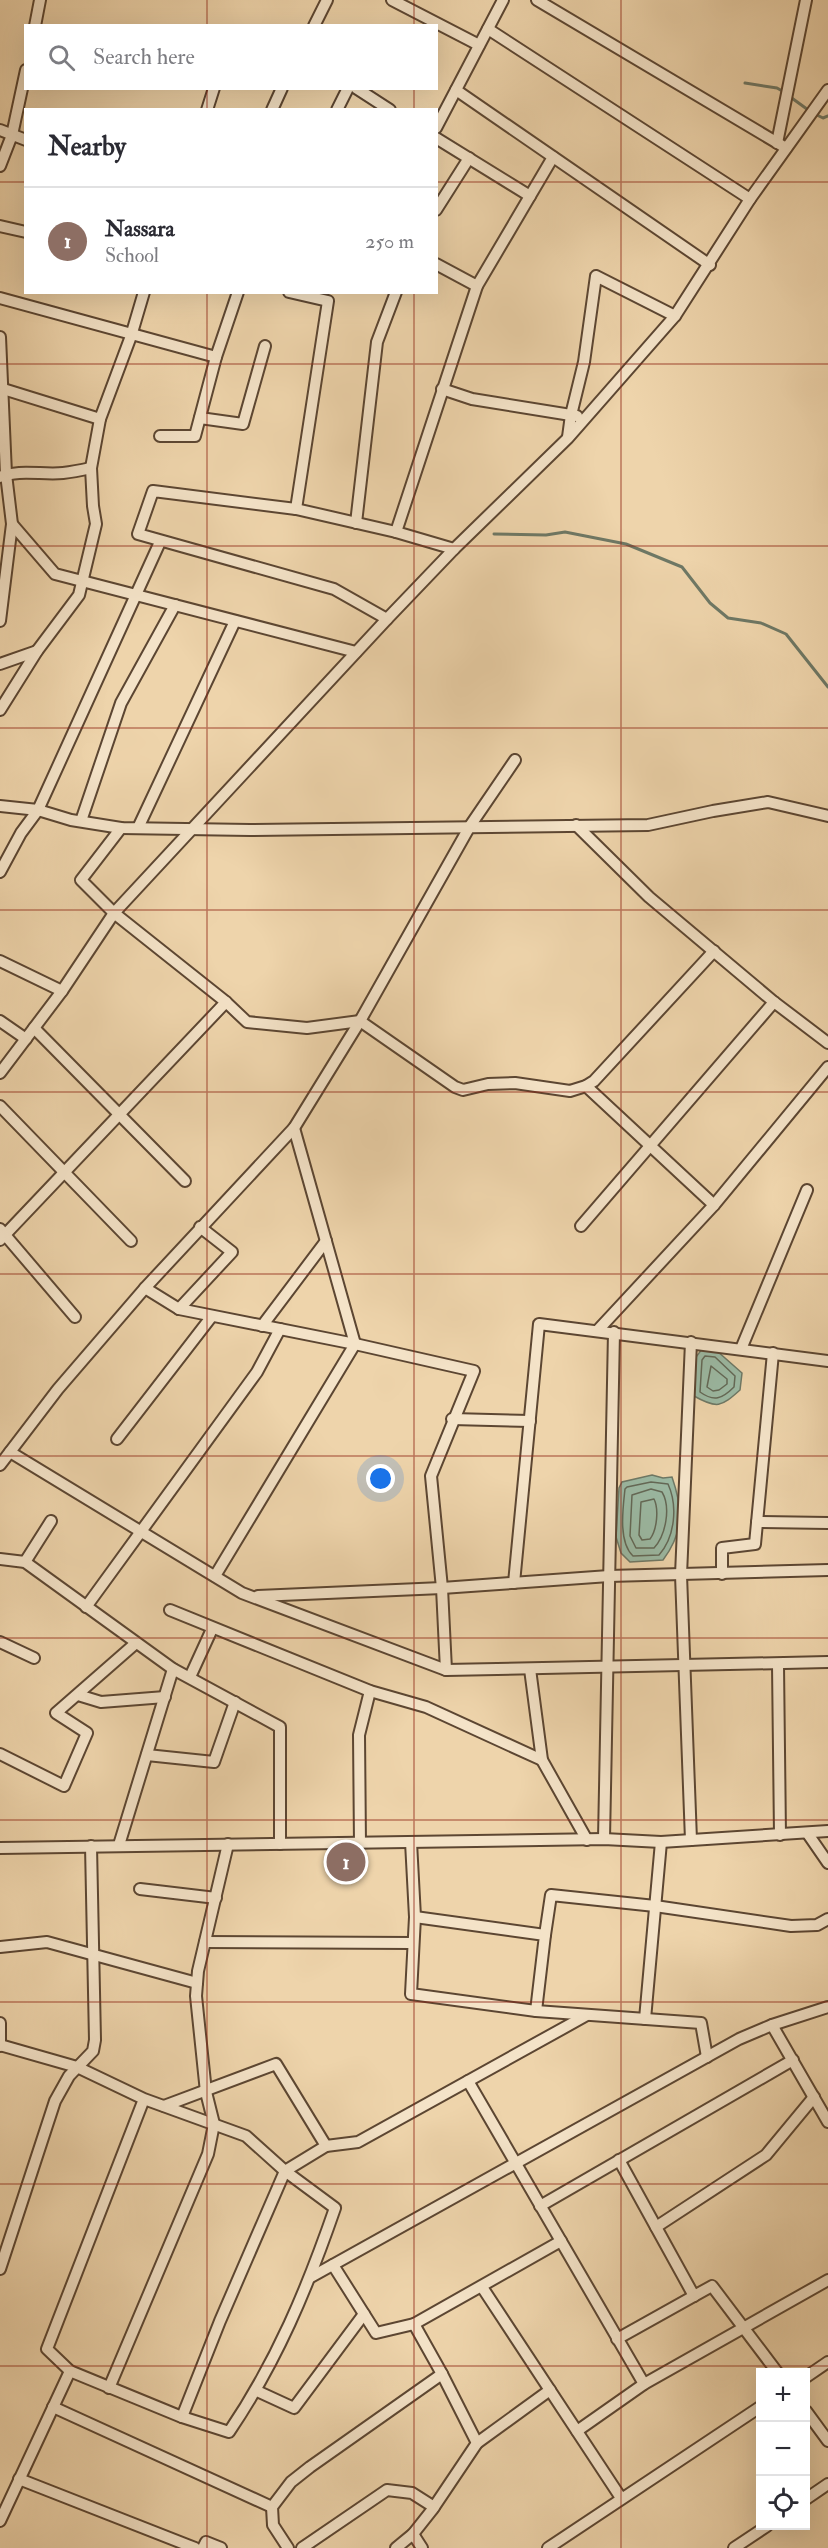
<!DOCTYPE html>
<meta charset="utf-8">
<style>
:root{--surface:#fff;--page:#f2f2f3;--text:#2b2b33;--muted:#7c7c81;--line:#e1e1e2;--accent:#0b8043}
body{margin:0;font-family:"IM FELL Double Pica",serif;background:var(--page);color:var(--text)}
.controls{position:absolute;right:18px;bottom:18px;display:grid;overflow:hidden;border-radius:0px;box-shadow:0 6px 24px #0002}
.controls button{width:54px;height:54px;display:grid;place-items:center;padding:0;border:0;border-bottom:2px solid var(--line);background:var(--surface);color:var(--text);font:30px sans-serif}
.you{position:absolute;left:381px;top:1479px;width:21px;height:21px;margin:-15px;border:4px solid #fff;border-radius:50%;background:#1a73e8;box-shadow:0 0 0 9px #1a73e833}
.badge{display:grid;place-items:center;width:39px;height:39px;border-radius:50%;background:var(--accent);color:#fff;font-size:20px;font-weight:700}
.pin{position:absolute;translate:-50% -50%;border:3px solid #fff;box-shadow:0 2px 6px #0006}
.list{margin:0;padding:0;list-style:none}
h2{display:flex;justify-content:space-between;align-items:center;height:78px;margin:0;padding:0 24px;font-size:26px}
h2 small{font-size:20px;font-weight:400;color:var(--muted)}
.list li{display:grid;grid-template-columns:39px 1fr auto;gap:18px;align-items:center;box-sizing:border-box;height:108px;padding:0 24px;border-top:2px solid var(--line)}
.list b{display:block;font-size:22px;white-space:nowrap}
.list p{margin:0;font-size:20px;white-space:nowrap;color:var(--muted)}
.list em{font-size:20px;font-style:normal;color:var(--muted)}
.icon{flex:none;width:33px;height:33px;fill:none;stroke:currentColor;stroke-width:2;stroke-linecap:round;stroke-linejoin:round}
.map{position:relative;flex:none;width:828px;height:2548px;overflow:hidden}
.search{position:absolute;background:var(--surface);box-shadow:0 6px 24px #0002;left:24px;top:24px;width:414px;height:66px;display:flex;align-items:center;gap:15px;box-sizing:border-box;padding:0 21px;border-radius:0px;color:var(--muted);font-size:22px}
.panel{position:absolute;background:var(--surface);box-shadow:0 6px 24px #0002;left:24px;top:108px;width:414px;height:186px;border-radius:0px}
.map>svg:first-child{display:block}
.water{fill:#9bb9a3;stroke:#6e7865;stroke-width:1.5}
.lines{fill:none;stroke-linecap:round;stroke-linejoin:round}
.shore{stroke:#636856;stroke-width:1.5}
.stream{stroke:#6e7865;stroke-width:3}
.minor-casing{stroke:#5c4632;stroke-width:14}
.minor{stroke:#f4e3c8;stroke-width:10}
.grid{fill:none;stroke:#8f2418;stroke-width:1.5;stroke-opacity:0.55}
</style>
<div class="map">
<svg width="828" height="2548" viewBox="0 0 828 2548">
<rect width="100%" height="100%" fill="#eed4ab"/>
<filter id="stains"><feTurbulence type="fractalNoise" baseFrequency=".00333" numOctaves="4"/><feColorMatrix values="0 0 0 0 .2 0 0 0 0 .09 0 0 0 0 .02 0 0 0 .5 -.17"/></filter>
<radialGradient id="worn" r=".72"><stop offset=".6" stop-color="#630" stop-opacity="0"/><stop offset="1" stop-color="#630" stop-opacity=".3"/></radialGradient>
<g class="water">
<path d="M702,1349L717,1351L742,1373L740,1390C721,1407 717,1409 694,1396L696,1357Z"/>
<path d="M652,1475L663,1478L672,1477C683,1509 684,1532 663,1560L630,1562L621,1553L616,1537L619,1488L622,1482Z"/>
</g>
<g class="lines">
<g class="shore">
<path d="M705,1356L715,1357L735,1376L734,1387C722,1399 714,1402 700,1392L702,1360Z"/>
<polygon points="711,1366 727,1379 727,1384 719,1390 713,1391 707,1387"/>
<path d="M651,1482L668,1484C678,1506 675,1537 659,1555L633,1556C618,1542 623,1508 625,1489L627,1487Z"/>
<path d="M651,1489L662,1492C671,1507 666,1535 654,1548H636L630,1536L632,1495Z"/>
<path d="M654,1499C659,1509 657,1530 650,1539L642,1540L639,1535L641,1502Z"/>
</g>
<g class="stream">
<polyline points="745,83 777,88 784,92"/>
<polyline points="789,96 811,112 823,118 828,116"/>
<polyline points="494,534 546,535 565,532 626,544 682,567 710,603 728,618 761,623 786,634 828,687"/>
</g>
<g class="minor-casing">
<g id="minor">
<polyline points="392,0 479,45"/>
<polyline points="537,0 786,148"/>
<polyline points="35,26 40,0"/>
<polyline points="314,26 327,0"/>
<polyline points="488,29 750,199"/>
<polyline points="356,88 390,110"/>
<polyline points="456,90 710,265"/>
<polyline points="207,110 214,88"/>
<polyline points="272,110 282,88"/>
<polyline points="337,110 348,88"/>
<polyline points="436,128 503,0"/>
<polyline points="0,130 26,140"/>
<polyline points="436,138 530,196"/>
<polyline points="777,143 806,0"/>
<polyline points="0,166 12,135 26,70"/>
<polyline points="436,210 469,158"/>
<polyline points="0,226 26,232"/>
<polyline points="436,264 477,286"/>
<polyline points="289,292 328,301 296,509"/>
<polyline points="0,298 216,357"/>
<polyline points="0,337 6,474 12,524 0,621"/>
<polyline points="0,388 100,419"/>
<polyline points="442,389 472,399 577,416"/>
<polyline points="200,418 243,424 265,346"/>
<polyline points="160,436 195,436 216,357 238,292"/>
<polyline points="568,437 571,415 584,362 596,276 675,316"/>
<path d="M0,477C19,469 42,475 63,473C72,472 82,470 91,468"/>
<polyline points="356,523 377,342 396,292"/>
<polyline points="12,524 55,574 356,652"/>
<polyline points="396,532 477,286 553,157"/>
<polyline points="387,619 334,589 138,534 153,491 296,509 396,532 454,549"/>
<polyline points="0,664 37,651"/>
<polyline points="0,710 37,651 79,595 96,524 93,506 91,468 100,419 131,336 144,292"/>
<polyline points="0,806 38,810 71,820 121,828 250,830 648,825 713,811 768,802 828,816"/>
<polyline points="81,821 121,703 175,605"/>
<polyline points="576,825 649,897 774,1002 828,1043"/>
<polyline points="121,828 81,880 114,913 226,1002 247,1022 307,1028 360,1021 455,1087 463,1090 488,1084 515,1083 570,1091 586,1086 594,1081 714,951"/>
<polyline points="138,828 235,621"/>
<polyline points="0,872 21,833 38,810 160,542"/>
<polyline points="0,961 62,991"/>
<polyline points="0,1021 26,1039"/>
<polyline points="34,1028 185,1181"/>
<polyline points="0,1073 62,991 114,913 387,619 454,549 568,438 675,316 750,199 828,90"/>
<polyline points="586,1086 714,1205"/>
<polyline points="0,1106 131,1241"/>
<polyline points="581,1226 774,1002"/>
<polyline points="0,1229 75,1317"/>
<polyline points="0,1240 226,1002"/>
<polyline points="145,1288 179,1309 355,1344 474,1371 431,1476 442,1588 446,1670"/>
<polyline points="179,1309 232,1252 200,1227"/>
<polyline points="262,1326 326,1241"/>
<polyline points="598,1330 714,1205 828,1067"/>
<polyline points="741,1349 807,1190"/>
<polyline points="452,1419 530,1421"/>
<polyline points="117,1439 212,1316"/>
<polyline points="10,1452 242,1593 446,1670 828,1662"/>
<polyline points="0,1465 58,1389 145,1288 294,1128 360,1021 470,826 515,760"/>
<polyline points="757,1522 828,1523"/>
<polyline points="0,1559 25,1562 173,1669 280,1727 280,1844"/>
<polyline points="25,1562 51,1521"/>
<polyline points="722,1574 722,1548 755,1544 773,1353"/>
<polyline points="215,1576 355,1344 294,1128"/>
<polyline points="514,1583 539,1324 828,1361"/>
<polyline points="258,1596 442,1588 609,1576 828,1570"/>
<polyline points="86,1607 257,1372 280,1329"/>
<polyline points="170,1610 370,1691 426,1707 542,1760"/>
<polyline points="0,1642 34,1658"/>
<polyline points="778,1665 780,1835"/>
<polyline points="530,1669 542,1760 587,1840"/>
<polyline points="190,1677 212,1629"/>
<polyline points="78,1695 101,1702 165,1697"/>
<polyline points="0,1754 64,1786 87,1733 56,1713 136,1643"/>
<polyline points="147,1755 214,1762 235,1702"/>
<polyline points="808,1834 828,1863"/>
<polyline points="604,1839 614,1332"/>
<polyline points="691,1840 681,1575 691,1342"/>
<polyline points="411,1842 415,1917 411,1994 536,2011 701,2023 707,2057"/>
<polyline points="360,1844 359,1735 370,1691"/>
<polyline points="119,1845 173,1669"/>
<polyline points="0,1848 604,1839 661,1842 828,1831"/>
<polyline points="140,1889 216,1898"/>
<polyline points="415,1917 545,1935 536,2011"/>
<polyline points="545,1935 551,1895 655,1906 791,1926 817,1925 828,1919"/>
<polyline points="205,1942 413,1943"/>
<polyline points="0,1947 47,1942 197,1983"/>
<polyline points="645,2019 661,1842"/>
<polyline points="0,2023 0,2046"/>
<polyline points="772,2025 828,2122"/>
<path d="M0,2045L77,2067L144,2099L246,2136L285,2171L335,2208C307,2289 277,2361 229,2432L182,2417L70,2371L47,2349L144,2099"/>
<polyline points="468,2081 644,2384"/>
<polyline points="164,2106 276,2064 326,2146 285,2171 220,2321 182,2417"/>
<polyline points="326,2146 358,2142 587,2015"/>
<polyline points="619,2160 694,2296"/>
<polyline points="540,2206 793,2060"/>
<polyline points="656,2227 766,2155 814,2097"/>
<polyline points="333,2265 376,2333 414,2324 561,2241"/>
<polyline points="0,2269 55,2101 69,2076 93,2051 95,2040 91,1846"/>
<polyline points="311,2277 739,2039 772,2025 828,2007"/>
<polyline points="482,2287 621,2498"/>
<polyline points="414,2324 442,2374 477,2443"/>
<polyline points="617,2339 712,2286 777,2372"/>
<polyline points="806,2377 828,2362"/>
<polyline points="109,2388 208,2154 214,2124 206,2092 196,1996 198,1971 228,1844"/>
<polyline points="257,2391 294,2408 364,2314"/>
<polyline points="53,2407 272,2507"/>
<polyline points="806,2411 828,2441"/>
<polyline points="577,2431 644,2384 828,2280"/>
<polyline points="19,2479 195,2548"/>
<polyline points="806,2499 828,2484"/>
<polyline points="0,2521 70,2371"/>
<polyline points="413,2534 422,2548"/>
<polyline points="203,2548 206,2542 221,2548"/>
<polyline points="288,2548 273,2525 272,2507 291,2482 310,2467 442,2374"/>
<polyline points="302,2548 387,2490 412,2493 434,2507"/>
<polyline points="396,2548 413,2534 432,2510 477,2443 550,2390"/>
<polyline points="548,2548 760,2407"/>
<polyline points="734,2548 767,2526"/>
</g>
</g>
<use href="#minor" class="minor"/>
</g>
<path class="grid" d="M207,0V26M414,0V26M621,0V2548M207,88V110M414,88V110M0,182H26M436,182H828M207,292V2548M414,292V2548M0,364H828M0,546H828M0,728H828M0,910H828M0,1092H828M0,1274H828M0,1456H828M0,1638H828M0,1820H828M0,2002H828M0,2184H828M0,2366H828"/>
<rect width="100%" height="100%" filter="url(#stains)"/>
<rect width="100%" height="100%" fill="url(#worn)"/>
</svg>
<div class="controls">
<button>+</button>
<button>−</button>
<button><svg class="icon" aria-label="locate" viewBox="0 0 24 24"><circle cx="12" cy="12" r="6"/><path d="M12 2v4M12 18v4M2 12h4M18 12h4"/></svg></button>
</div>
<div class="you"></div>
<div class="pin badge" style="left:346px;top:1862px;background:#8d6e63">1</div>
<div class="search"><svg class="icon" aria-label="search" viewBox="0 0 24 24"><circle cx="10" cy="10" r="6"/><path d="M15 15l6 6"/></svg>Search here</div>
<section class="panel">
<h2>Nearby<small></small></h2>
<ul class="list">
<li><span class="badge" style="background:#8d6e63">1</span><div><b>Nassara</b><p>School</p></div><em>250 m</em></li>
</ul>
</section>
</div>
